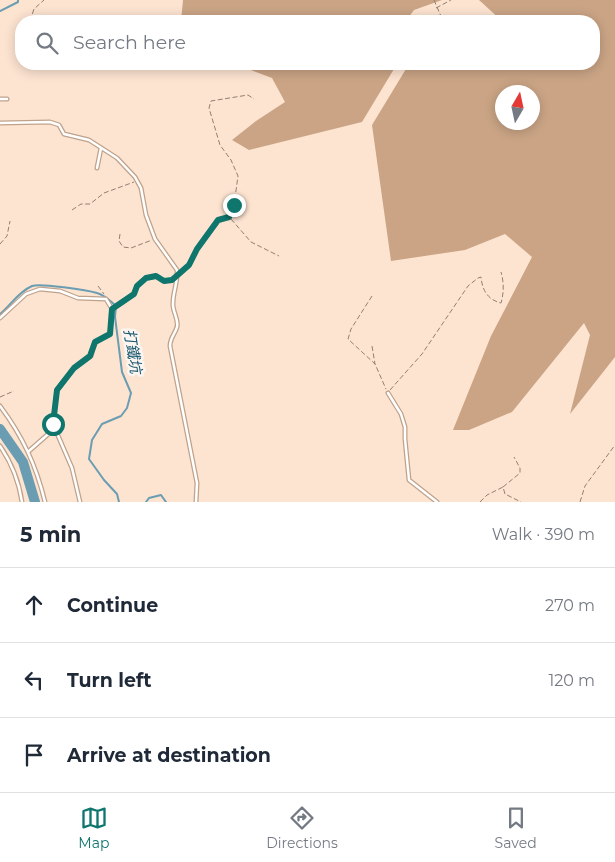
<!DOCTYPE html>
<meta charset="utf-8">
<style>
:root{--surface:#fff;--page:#f2f2f3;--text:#1f2937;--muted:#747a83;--line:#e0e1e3;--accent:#0f766e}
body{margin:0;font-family:Montserrat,"Noto Sans TC",sans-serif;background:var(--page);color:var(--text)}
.compass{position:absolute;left:495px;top:85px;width:45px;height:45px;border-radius:50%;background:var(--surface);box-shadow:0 2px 12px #0003;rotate:9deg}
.stop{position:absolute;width:15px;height:15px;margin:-11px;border:4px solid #0f766e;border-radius:50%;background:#fff}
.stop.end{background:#0f766e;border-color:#fff;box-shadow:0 1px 5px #0008}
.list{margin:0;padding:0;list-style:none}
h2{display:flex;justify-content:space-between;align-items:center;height:65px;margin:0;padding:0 20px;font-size:21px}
h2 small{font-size:16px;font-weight:400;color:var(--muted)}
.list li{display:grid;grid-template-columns:32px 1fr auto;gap:15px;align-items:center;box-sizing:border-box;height:75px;padding:0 20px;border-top:1px solid var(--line)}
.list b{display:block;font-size:19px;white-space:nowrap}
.list em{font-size:16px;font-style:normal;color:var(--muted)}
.icon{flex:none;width:28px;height:28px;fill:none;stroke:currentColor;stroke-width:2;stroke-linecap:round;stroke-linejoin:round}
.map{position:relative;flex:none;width:615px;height:502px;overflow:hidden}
.search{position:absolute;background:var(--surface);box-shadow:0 2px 12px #0003;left:15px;right:15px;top:15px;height:55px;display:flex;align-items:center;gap:12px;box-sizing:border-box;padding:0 18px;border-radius:20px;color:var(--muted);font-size:19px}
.sheet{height:290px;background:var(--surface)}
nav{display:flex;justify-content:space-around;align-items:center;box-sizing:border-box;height:70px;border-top:1px solid var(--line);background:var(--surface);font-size:14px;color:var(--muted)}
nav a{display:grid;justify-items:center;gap:2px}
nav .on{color:var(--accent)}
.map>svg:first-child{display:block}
.forest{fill:#caa485;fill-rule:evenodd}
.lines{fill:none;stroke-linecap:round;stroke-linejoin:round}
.stream{stroke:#6b9db2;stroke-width:2}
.river{stroke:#6b9db2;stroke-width:10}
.service-casing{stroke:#bfa28b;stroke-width:5}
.path{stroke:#917f72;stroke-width:1;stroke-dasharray:5 2.5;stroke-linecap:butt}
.service{stroke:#fff;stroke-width:2.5}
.route{stroke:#0f766e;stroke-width:6}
.labels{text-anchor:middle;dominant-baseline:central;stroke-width:5;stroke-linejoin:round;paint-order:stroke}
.water-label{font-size:15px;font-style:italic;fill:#195971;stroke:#fcf5f0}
</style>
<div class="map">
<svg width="615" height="502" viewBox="0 0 615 502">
<rect width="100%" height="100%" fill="#fde4d1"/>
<g class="forest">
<polygon points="183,0 442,0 414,10 406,21 181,21"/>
<path d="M479,0H615V357L570,414L590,335L584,323L512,412L469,430H453L491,336L532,257L505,234L465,250L391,261L372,125L409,64L444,66L454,64H594V21H502ZM532,92V122H502V92Z"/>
<polygon points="235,64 397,64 362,122 249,150 232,140 256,121 285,102 272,78"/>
</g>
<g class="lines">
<g class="stream">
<polyline points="0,11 18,2 18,0"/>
<path d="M0,314C11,305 18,292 32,286C40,283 87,290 97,293C105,295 110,301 116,306L115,317L122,372L131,393L127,408L121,416L102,424L92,440L89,459L104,480L117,494L119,502"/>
<polyline points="146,502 149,498 161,495 166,502"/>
</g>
<polyline class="river" points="0,429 23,462 35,502"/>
<g class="service-casing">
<g id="service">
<polyline points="0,99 7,99"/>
<path d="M0,123L50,122L59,125L64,134L89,140L117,158L135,177L141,188L146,215L155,239L177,270C178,282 173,292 173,303C172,311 179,319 177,327C175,334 170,338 170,346L197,483L196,502"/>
<polyline points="97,168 101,148"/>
<polyline points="0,318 26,294 40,289 60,291 78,298 106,299 112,309"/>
<polyline points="388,393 401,414 405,427 405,439 409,480 437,502"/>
<path d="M0,406C23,437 36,465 45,502"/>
<path d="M0,446C11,462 19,482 22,502"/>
<polyline points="29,451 54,429"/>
<polyline points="80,502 72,468 53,424 57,390 74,368 91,356 95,342 110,334 112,309 134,294 137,286 146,278 156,276 164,281 172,280 189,265 197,249 218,221 229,217"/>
</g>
</g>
<g class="path">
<polyline points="434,0 443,21"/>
<polyline points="436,8 451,0"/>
<polyline points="30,21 34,9 44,0"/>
<polyline points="72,210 81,204 90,204 104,193 134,182"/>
<polyline points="231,214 234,205 238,176 231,160 220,145 209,108 211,101 248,95 254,99"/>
<polyline points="231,219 251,242 279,256"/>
<polyline points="120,234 119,241 123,247 131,248 152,240"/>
<polyline points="0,244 7,236 10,221"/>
<polyline points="98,286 104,294"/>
<polyline points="372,296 351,329 348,339 375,364 386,389"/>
<polyline points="372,346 375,364"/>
<path d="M390,390L422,354L468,286L478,278L481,277C482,290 488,300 501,303C504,293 504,282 501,272"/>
<polyline points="0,397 14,391"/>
<polyline points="503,487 520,473 520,468 514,457"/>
<polyline points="480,502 487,495 503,487 505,494 521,502"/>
<polyline points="580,502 585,486 615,445"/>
</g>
<use href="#service" class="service"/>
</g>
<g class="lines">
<polyline class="route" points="53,424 57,390 74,368 90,356 95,342 110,334 112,309 134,294 137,286 146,278 156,276 164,281 172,280 189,265 197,249 218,220 229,217 234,205"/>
</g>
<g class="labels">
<g class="water-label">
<text transform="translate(133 351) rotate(81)">打鐵坑</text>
</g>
</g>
</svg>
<svg class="compass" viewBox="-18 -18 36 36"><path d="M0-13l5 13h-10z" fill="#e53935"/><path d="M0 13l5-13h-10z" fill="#747a83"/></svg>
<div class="stop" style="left:53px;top:424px"></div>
<div class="stop end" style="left:234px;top:205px"></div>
<div class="search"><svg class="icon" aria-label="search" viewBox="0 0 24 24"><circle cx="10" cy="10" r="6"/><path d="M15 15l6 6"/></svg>Search here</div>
</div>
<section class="sheet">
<h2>5 min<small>Walk · 390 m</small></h2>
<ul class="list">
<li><svg class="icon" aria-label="ahead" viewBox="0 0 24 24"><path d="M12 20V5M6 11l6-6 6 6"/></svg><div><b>Continue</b></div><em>270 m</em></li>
<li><svg class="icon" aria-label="left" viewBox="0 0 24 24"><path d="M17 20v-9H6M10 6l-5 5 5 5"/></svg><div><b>Turn left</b></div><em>120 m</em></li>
<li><svg class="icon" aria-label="arrive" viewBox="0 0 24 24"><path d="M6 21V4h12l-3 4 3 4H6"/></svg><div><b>Arrive at destination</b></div></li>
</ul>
</section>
<nav>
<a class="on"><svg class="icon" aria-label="map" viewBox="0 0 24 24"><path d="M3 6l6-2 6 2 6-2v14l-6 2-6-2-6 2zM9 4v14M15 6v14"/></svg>Map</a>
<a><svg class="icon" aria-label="directions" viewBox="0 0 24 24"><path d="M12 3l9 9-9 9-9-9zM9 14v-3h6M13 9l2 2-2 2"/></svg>Directions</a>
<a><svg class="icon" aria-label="saved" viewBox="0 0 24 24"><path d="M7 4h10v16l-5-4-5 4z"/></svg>Saved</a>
</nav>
